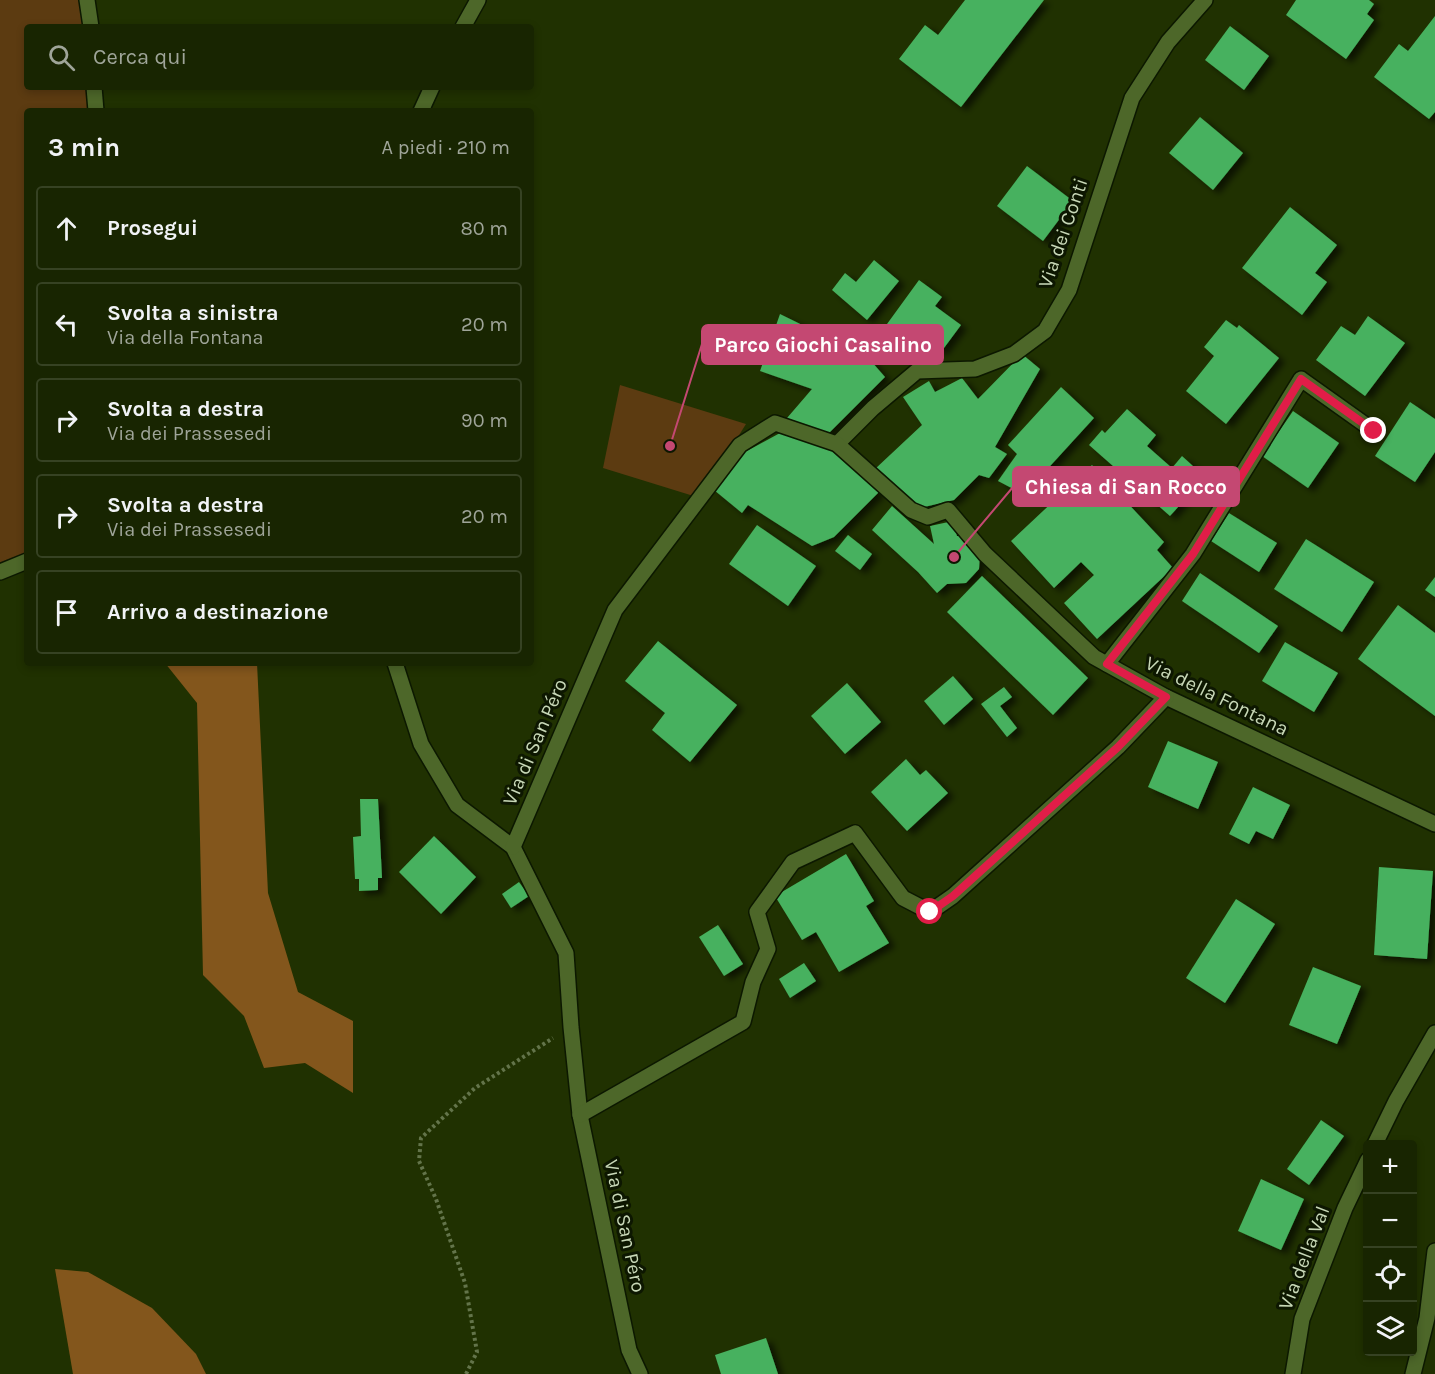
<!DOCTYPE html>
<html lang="it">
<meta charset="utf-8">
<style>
:root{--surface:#182501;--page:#212d0b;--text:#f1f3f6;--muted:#9fa599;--line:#364223}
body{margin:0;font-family:Karla,sans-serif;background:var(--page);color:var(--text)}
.controls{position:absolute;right:18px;bottom:18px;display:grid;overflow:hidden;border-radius:6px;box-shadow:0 3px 9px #0003}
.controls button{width:54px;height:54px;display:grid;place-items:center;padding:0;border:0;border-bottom:2px solid var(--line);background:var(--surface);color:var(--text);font:30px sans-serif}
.stop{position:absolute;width:18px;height:18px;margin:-14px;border:4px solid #e11d48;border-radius:50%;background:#fff}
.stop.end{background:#e11d48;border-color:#fff;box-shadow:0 2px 6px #0008}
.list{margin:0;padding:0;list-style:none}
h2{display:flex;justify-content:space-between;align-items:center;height:78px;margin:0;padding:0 24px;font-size:26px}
h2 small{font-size:20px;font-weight:400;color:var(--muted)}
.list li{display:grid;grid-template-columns:39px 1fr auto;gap:18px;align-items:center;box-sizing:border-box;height:84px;margin:0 12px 12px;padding:0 12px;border:2px solid var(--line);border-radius:6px}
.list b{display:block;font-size:22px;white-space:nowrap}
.list p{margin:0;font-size:20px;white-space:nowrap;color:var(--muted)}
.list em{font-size:20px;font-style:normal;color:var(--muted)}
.icon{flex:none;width:33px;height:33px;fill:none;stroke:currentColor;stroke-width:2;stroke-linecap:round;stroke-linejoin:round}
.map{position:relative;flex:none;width:1435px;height:1374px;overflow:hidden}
.search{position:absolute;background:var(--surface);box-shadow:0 3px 9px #0003;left:24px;top:24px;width:510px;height:66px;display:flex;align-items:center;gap:15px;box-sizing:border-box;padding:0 21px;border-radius:6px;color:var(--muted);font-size:22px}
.panel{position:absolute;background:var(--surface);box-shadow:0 3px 9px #0003;left:24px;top:108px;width:510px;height:558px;border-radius:6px}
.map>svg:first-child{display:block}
.green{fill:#5c3b11}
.forest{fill:#83561c}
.building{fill:#46b15e;filter:url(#shadow)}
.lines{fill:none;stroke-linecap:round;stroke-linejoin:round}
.minor-casing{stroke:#0c1800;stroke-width:18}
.path{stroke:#63744a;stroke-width:4;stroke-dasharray:3 3;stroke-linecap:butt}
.minor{stroke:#4d6729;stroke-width:15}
.route{stroke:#e11d48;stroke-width:8}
.labels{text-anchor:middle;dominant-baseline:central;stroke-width:6;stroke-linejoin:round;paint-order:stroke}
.street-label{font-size:20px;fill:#c8d8b7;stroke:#0d1701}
.leader{fill:none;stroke:#c44872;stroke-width:2}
.callout-dot{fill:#c44872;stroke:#0d1701;stroke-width:2}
.callout{fill:#c44872;stroke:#c44872;stroke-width:2}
.callout-label{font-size:21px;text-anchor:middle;font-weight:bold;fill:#fff}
</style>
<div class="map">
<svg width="1435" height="1374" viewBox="0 0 1435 1374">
<defs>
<filter id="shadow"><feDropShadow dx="6" dy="4" stdDeviation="3" flood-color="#0009"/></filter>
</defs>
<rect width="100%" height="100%" fill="#203101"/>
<g class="green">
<polygon points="0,0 79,0 83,27 27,27 27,87 89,87 91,111 27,111 27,556 0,566"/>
<polygon points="620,385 746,424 700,498 603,468"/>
</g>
<g class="forest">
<polygon points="165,663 257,663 268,893 298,992 353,1021 353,1093 305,1063 264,1068 244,1016 203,975 197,703"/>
<polygon points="55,1269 88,1272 152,1308 196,1354 206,1374 73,1374"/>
</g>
<g class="building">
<polygon points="965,0 1044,0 961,107 899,59 925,25 938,35"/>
<polygon points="1296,0 1369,0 1374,4 1367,14 1374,20 1346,59 1286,15"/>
<polygon points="1435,16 1435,112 1429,119 1374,77 1399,44 1408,51"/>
<polygon points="1230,26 1269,56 1244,90 1205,60"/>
<polygon points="1200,117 1243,153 1213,190 1169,153"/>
<polygon points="1027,166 1073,201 1043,241 997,206"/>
<polygon points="1290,207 1337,245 1315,273 1327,282 1302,315 1242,268"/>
<polygon points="874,260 899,281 867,320 832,290 845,273 856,282"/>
<polygon points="919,280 942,297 935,306 961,325 941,352 924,339 910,358 879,335"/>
<polygon points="780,314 853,350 857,345 885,377 828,434 787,418 812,389 760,371"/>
<polygon points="1368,316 1405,343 1365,396 1316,360 1341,326 1355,335"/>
<polygon points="1226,320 1237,328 1239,325 1279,358 1226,424 1186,391 1214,356 1204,347"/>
<polygon points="1022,354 1040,369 995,447 1007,454 989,478 979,475 954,500 924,507 912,504 875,469 922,425 903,397 929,381 935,392 962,378 978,399"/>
<polygon points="1061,387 1094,418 1041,476 1029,497 998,481 1017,454 1008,445"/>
<polygon points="1410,402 1435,419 1435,452 1415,482 1375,456"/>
<polygon points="1127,409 1156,435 1147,446 1172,468 1182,456 1205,477 1170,516 1089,445 1102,430 1105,433"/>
<polygon points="1293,411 1339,443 1308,488 1262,456"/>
<polygon points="780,433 825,445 843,458 879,492 834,537 812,546 748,505 742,513 714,490 745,452"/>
<polygon points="1092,465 1164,542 1157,550 1173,568 1097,639 1064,603 1094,575 1081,562 1054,588 1011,541"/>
<polygon points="892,506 934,544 930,526 953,521 957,536 965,536 980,552 979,569 966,583 947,584 937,593 918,572 872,530"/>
<polygon points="1229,513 1277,543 1259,572 1211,541"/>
<polygon points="757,525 816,566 788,606 729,564"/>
<polygon points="848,535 872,554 860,570 835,551"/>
<polygon points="1306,539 1374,582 1342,632 1274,589"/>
<polygon points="1200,573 1278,626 1259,653 1182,601"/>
<polygon points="982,576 1088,678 1053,715 947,612"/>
<polygon points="1435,577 1435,597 1425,590"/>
<polygon points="1398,605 1435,633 1435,716 1358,659"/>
<polygon points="658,641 737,705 690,762 652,730 665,713 625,681"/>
<polygon points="1285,642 1338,673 1314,712 1262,681"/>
<polygon points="953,676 973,699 944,725 924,701"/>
<polygon points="847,683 881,722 845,754 811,716"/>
<polygon points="1004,687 1012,697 1000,706 1017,728 1007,737 981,704"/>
<polygon points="1168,741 1218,762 1198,809 1148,787"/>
<polygon points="906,759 920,775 926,770 948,793 907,831 871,792"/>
<polygon points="1253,787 1290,805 1273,839 1256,831 1249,844 1229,834"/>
<polygon points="360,799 378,799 382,878 378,878 378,890 359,891 359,879 355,879 353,837 361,836"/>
<polygon points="434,836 476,877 441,914 399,872"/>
<polygon points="846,854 874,901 866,906 889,943 839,972 816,932 802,940 775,896"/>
<polygon points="1379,867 1433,871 1427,959 1374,955"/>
<polygon points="519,882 529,896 511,908 502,894"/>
<polygon points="1236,899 1275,924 1225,1003 1186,978"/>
<polygon points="718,925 743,964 724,976 699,937"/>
<polygon points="804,963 816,981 790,998 779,979"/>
<polygon points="1313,967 1361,986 1337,1044 1289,1025"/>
<polygon points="1321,1120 1344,1136 1309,1185 1287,1169"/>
<polygon points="1261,1179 1304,1199 1281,1250 1238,1231"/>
<polygon points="766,1338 778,1374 721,1374 715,1355"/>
</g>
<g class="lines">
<g class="minor-casing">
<g id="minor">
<polyline points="87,0 91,27"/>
<polyline points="463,27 478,0"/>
<polyline points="94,87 96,111"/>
<polyline points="421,111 432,87"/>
<polyline points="837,444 873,408 917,371 975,369 1014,354 1045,331 1069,290 1132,98 1168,42 1205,0"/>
<polyline points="0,572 27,561"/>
<polyline points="395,663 421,744 457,805 513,847 566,953 571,1027 580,1115 629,1350 640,1374"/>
<polyline points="1107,664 1193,554 1301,379 1374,431"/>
<polyline points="513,847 615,610 740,445 775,423 837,444 911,510 928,517 948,510 985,554 1094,657 1166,697 1435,824"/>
<polyline points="580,1115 743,1022 753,982 768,949 757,912 793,862 855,833 903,898 930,912 953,896 1118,747 1166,697"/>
<polyline points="1375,1144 1396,1101 1435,1033"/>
<polyline points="1293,1374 1302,1319 1345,1208 1368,1160"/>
<polyline points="1413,1374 1427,1318 1435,1251"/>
</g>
</g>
<polyline class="path" points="466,1374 477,1352 465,1283 436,1199 419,1161 421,1138 475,1088 553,1038"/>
<use href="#minor" class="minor"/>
</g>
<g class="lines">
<polyline class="route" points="930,912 953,896 1118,747 1166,697 1107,664 1193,554 1301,379 1374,431"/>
</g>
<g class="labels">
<g class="street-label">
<text transform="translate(1063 233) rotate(-71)">Via dei Conti</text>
<text transform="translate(1217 696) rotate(26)">Via della Fontana</text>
<text transform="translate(535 742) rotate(-67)">Via di San Péro</text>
<text transform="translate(625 1226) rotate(78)">Via di San Péro</text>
<text transform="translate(1304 1258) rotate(-69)">Via della Val</text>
</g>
</g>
<path class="leader" d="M670 446L702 344M954 557L1013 487"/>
<g class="callout-dot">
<circle cx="670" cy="446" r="6"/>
<circle cx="954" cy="557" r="6"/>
</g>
<g class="callout">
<rect x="702" y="325" width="241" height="39" rx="6"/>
<rect x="1013" y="467" width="226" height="39" rx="6"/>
</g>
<g class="callout-label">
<text x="823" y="352">Parco Giochi Casalino</text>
<text x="1126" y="494">Chiesa di San Rocco</text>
</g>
</svg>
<div class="controls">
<button>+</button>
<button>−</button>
<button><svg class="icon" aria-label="locate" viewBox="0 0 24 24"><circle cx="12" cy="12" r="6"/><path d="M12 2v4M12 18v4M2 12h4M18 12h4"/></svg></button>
<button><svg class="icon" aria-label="layers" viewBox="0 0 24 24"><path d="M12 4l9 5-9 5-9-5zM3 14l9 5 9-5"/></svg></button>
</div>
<div class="stop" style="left:930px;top:912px"></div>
<div class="stop end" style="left:1374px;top:431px"></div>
<div class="search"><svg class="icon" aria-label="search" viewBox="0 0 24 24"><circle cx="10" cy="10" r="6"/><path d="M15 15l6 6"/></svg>Cerca qui</div>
<section class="panel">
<h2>3 min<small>A piedi · 210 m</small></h2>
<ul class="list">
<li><svg class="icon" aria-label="ahead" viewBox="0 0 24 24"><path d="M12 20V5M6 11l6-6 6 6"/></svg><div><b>Prosegui</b></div><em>80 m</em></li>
<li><svg class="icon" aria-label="left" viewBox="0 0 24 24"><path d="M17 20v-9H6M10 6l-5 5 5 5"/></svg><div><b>Svolta a sinistra</b><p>Via della Fontana</p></div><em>20 m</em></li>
<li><svg class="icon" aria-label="right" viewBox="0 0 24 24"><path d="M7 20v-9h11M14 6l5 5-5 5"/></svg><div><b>Svolta a destra</b><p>Via dei Prassesedi</p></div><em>90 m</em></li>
<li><svg class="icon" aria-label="right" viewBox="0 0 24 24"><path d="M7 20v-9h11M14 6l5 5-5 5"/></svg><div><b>Svolta a destra</b><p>Via dei Prassesedi</p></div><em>20 m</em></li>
<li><svg class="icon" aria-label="arrive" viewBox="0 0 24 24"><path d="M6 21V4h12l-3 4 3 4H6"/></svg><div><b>Arrivo a destinazione</b></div></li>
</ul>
</section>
</div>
